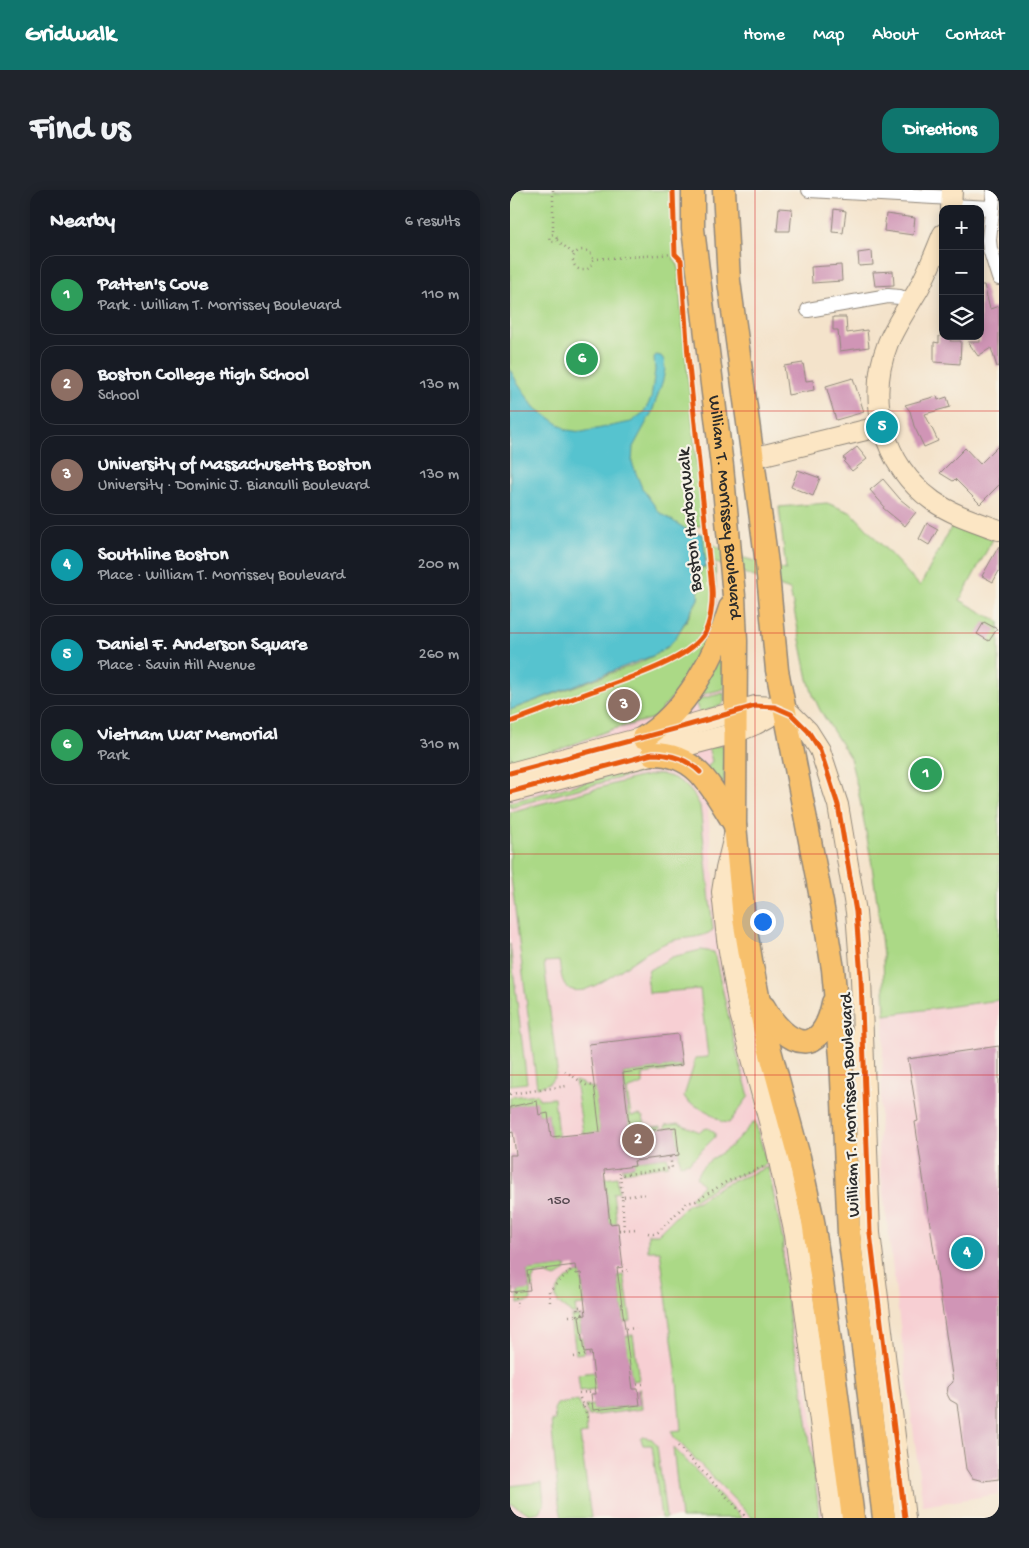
<!DOCTYPE html>
<meta charset="utf-8">
<style>
:root{--surface:#171b24;--page:#20242c;--text:#f1f3f6;--muted:#9ea1a6;--line:#363941;--accent:#0f766e}
body{margin:0;font-family:"Gochi Hand",sans-serif;background:var(--page);color:var(--text)}
.controls{position:absolute;right:15px;top:15px;display:grid;overflow:hidden;border-radius:10px;box-shadow:0 2px 12px #0003}
.controls button{width:45px;height:45px;display:grid;place-items:center;padding:0;border:0;border-bottom:1px solid var(--line);background:var(--surface);color:var(--text);font:25px sans-serif}
.you{position:absolute;left:252px;top:731px;width:18px;height:18px;margin:-12px;border:4px solid #fff;border-radius:50%;background:#1a73e8;box-shadow:0 0 0 8px #1a73e833}
.badge{display:grid;place-items:center;width:32px;height:32px;border-radius:50%;background:var(--accent);color:#fff;font-size:16px;font-weight:700}
.pin{position:absolute;translate:-50% -50%;border:2px solid #fff;box-shadow:0 1px 5px #0006}
.list{margin:0;padding:0;list-style:none}
h2{display:flex;justify-content:space-between;align-items:center;height:65px;margin:0;padding:0 20px;font-size:21px}
h2 small{font-size:16px;font-weight:400;color:var(--muted)}
.list li{display:grid;grid-template-columns:32px 1fr auto;gap:15px;align-items:center;box-sizing:border-box;height:80px;margin:0 10px 10px;padding:0 10px;border:1px solid var(--line);border-radius:15px}
.list b{display:block;font-size:19px;white-space:nowrap}
.list p{margin:0;font-size:16px;white-space:nowrap;color:var(--muted)}
.list em{font-size:16px;font-style:normal;color:var(--muted)}
.icon{flex:none;width:28px;height:28px;fill:none;stroke:currentColor;stroke-width:2;stroke-linecap:round;stroke-linejoin:round}
.map{position:relative;flex:none;width:489px;height:1328px;overflow:hidden;border-radius:15px}
header{display:flex;align-items:center;gap:30px;box-sizing:border-box;height:70px;padding:0 25px;background:var(--accent);color:#fff}
header strong{font-size:24px}
nav{display:flex;gap:28px;margin-inline-start:auto;font-size:18px}
.intro{display:flex;align-items:center;justify-content:space-between;box-sizing:border-box;height:120px;padding:0 30px}
h1{margin:0;font-size:35px}
.button{padding:12px 22px;border-radius:15px;background:var(--accent);color:#fff;font-size:18px;font-weight:700}
main{display:flex;gap:30px;padding:0 30px}
aside{flex:1;background:var(--surface);border-radius:15px;box-shadow:0 2px 12px #0003}
.map>svg:first-child{display:block}
.built{fill:#f7cfd3}
.green{fill:#abd986;stroke:#6b8258}
.water{fill:#56c3cf;stroke:#40777d}
.building{fill:#d095b6}
.lines{fill:none;stroke-linecap:round;stroke-linejoin:round}
.street-casing{stroke:#90877b;stroke-width:16}
.secondary-casing{stroke:#90877b;stroke-width:22}
.primary-casing{stroke:#90877b;stroke-width:25}
.path{stroke:#90877b;stroke-width:2.5;stroke-dasharray:1 4;stroke-linecap:butt}
.street{stroke:#fff;stroke-width:14}
.secondary{stroke:#fce6c4;stroke-width:20}
.primary{stroke:#f7c06c;stroke-width:22}
.cycleway-casing{stroke:#f7f3e8;stroke-width:8}
.cycleway{stroke:#e8590c;stroke-width:5}
.grid{fill:none;stroke:#d62828;stroke-width:1;stroke-opacity:0.55}
.labels{text-anchor:middle;dominant-baseline:central;stroke-width:4.5;stroke-linejoin:round;paint-order:stroke}
.number-label{font-size:15px;fill:#54464e}
.street-label{font-size:18px;fill:#2b2b2b;stroke:#f7f3e8}
</style>
<header>
<strong>Gridwalk</strong>
<nav><a>Home</a><a>Map</a><a>About</a><a>Contact</a></nav>
</header>
<div class="intro"><h1>Find us</h1><a class="button">Directions</a></div>
<main>
<aside>
<h2>Nearby<small>6 results</small></h2>
<ul class="list">
<li><span class="badge" style="background:#2e9e5b">1</span><div><b>Patten's Cove</b><p>Park · William T. Morrissey Boulevard</p></div><em>110 m</em></li>
<li><span class="badge" style="background:#8d6e63">2</span><div><b>Boston College High School</b><p>School</p></div><em>130 m</em></li>
<li><span class="badge" style="background:#8d6e63">3</span><div><b>University of Massachusetts Boston</b><p>University · Dominic J. Bianculli Boulevard</p></div><em>130 m</em></li>
<li><span class="badge" style="background:#0f9aa8">4</span><div><b>Southline Boston</b><p>Place · William T. Morrissey Boulevard</p></div><em>200 m</em></li>
<li><span class="badge" style="background:#0f9aa8">5</span><div><b>Daniel F. Anderson Square</b><p>Place · Savin Hill Avenue</p></div><em>260 m</em></li>
<li><span class="badge" style="background:#2e9e5b">6</span><div><b>Vietnam War Memorial</b><p>Park</p></div><em>310 m</em></li>
</ul>
</aside>
<div class="map">
<svg width="489" height="1328" viewBox="0 0 489 1328">
<rect width="100%" height="100%" fill="#f7f3e8"/>
<filter id="ink" filterUnits="userSpaceOnUse"><feTurbulence type="fractalNoise" baseFrequency=".02" numOctaves="2"/><feDisplacementMap in="SourceGraphic" scale="10" xChannelSelector="R" yChannelSelector="G"/><feConvolveMatrix kernelMatrix="1 2 1 2 8 2 1 2 1" color-interpolation-filters="sRGB"/></filter>
<filter id="wash" filterUnits="userSpaceOnUse"><feTurbulence type="fractalNoise" baseFrequency=".0096" numOctaves="4" result="noise"/><feDisplacementMap in="SourceGraphic" scale="20" xChannelSelector="R" yChannelSelector="G"/><feGaussianBlur stdDeviation="1.12" result="paint"/><feColorMatrix in="noise" values="0 0 0 0 0 0 0 0 0 0 0 0 0 0 0 0 0 1.4 0 .05"/><feComposite in="paint" operator="in"/></filter>
<g filter="url(#wash)">
<rect width="100%" height="100%" fill="#f4e3cb"/>
<g class="built">
<polygon points="205,375 214,504 214,594 197,610 207,722 242,896 280,1059 279,1089 283,1126 287,1147 293,1166 316,1328 0,1328 0,520 129,473 145,465 158,457 177,430 188,409 190,378"/>
<polygon points="489,810 489,1304 413,1316 368,962 375,825"/>
</g>
<g class="green">
<polygon points="0,0 161,0 164,69 168,75 172,129 193,335 177,338 182,343 193,344 206,356 224,365 276,380 269,317 317,313 342,323 410,396 443,334 483,349 450,410 489,432 489,810 375,825 373,766 368,719 361,669 348,600 340,568 310,520 303,505 298,489 280,400 198,370 189,371 0,515"/>
<polygon points="205,375 206,402 205,433 193,472 144,528 100,540 51,559 0,573 0,520 129,473 145,465 158,457 177,430 188,409 190,378"/>
<polygon points="211,466 214,499 186,506"/>
<polygon points="214,503 214,512 212,515 189,523 185,510"/>
<polygon points="212,555 215,557 214,594 212,596 195,581 202,571 198,557"/>
<polygon points="157,573 181,590 179,591 161,582 140,580 0,617 0,612 145,574"/>
<path d="M147,584C167,585 182,598 190,616L203,740C191,750 173,746 158,752C128,763 104,790 74,800C51,804 52,787 49,771L34,772L47,880C45,891 37,895 27,897L0,679V622L126,588Z"/>
<polygon points="0,754 17,893 0,895"/>
<polygon points="191,760 204,762 227,864 239,906 219,933 212,932 198,922 178,912 174,906 183,878 185,868 198,867 190,799 139,803 137,786 139,780 162,767"/>
<polygon points="172,875 171,879 133,884 133,894 117,900 121,926 129,925 133,927 136,938 151,936 151,939 120,943 113,883"/>
<path d="M65,891C72,892 77,898 85,898L91,946L74,948Z"/>
<polygon points="27,904 29,909 44,908 48,946 41,947 38,924 29,925 26,912 0,917 0,907"/>
<path d="M245,931L257,974L214,991L184,1010L180,1008L193,995L186,987C193,970 211,966 223,954C231,947 237,938 245,931Z"/>
<polygon points="168,933 190,942 194,939 198,938 205,943 205,947 180,972 170,974 166,938 154,939 156,935"/>
<polygon points="157,967 158,975 113,982 113,978 124,976 124,971"/>
<polygon points="258,977 273,1051 273,1085 282,1146 291,1187 310,1328 242,1328 164,1247 161,1241 171,1240 166,1179 150,1061 138,1061 138,1044 148,1044 178,1014 188,1011 213,995"/>
<polygon points="107,987 109,1002 103,1003 107,1034 100,1034 95,989"/>
<polygon points="57,1076 54,1082 45,1088 32,1083 25,1085 22,1091 24,1096 20,1100 21,1111 8,1114 8,1101 20,1099 17,1081"/>
<path d="M71,1083L75,1115L65,1116L66,1124H61L60,1122C46,1113 40,1107 53,1093C59,1087 62,1084 71,1083Z"/>
<polygon points="114,1085 121,1131 114,1132 108,1086"/>
<polygon points="69,1126 71,1142 68,1143 68,1147 72,1147 74,1163 66,1164 61,1127"/>
<polygon points="123,1145 129,1190 122,1191 115,1146"/>
<polygon points="84,1182 86,1199 70,1201 68,1184"/>
<polygon points="128,1199 130,1199 132,1219 79,1226 75,1216 83,1215 84,1220 130,1215"/>
<polygon points="68,1211 76,1226 77,1244 70,1245 81,1328 52,1328 49,1314 41,1231 45,1231 44,1220 47,1214"/>
<polygon points="133,1247 142,1249 147,1255 156,1328 151,1328 142,1255 133,1255 131,1249"/>
<polygon points="163,1257 232,1328 171,1328"/>
<polygon points="32,1292 34,1314 30,1322 20,1324 0,1313 0,1296"/>
</g>
<polygon class="water" points="146,165 151,166 154,170 155,179 153,190 142,222 123,257 122,273 132,298 149,322 182,343 193,344 196,376 190,378 188,409 165,449 158,456 145,465 0,520 0,179 8,194 24,217 57,240 72,242 121,232 134,222 141,209 145,180 144,167"/>
<g id="blocks">
<g class="building">
<polygon points="269,18 282,19 280,41 267,41"/>
<polygon points="324,19 336,21 333,43 322,42"/>
<polygon points="376,24 405,28 403,45 374,41"/>
<polygon points="362,61 363,75 349,76 348,63"/>
<polygon points="331,75 332,91 302,93 301,77"/>
<polygon points="383,81 384,95 365,96 363,82"/>
<polygon points="470,95 474,95 480,119 489,116 489,176 487,177 481,158 468,166 458,152 470,152"/>
<polygon points="323,127 336,127 337,143 357,140 359,157 330,161 328,140 323,140"/>
<polygon points="429,146 441,146 440,151 451,151 450,174 424,172 424,152 429,153"/>
<polygon points="293,173 296,191 303,190 304,200 278,205 274,176"/>
<polygon points="343,188 354,222 326,230 316,196"/>
<polygon points="427,206 428,210 437,207 440,217 415,224 428,251 414,257 404,236 400,221 395,215"/>
<polygon points="489,255 489,295 470,314 445,289 443,291 430,283 455,258 470,274"/>
<polygon points="347,257 357,269 342,281 334,272 336,270 333,268"/>
<polygon points="288,280 310,288 303,306 281,297"/>
<polygon points="373,289 390,309 406,322 395,336 373,318 374,316 360,300"/>
<polygon points="417,333 428,339 419,355 409,349"/>
<polygon points="489,356 489,381 483,392 472,386"/>
<polygon points="474,432 487,439 479,451 467,444"/>
<polygon points="168,844 172,875 113,883 120,943 166,937 169,965 124,971 125,976 94,980 100,1034 108,1033 113,1077 107,1078 123,1199 128,1199 130,1215 83,1220 81,1204 86,1204 81,1162 74,1163 69,1126 76,1125 71,1083 66,1084 65,1075 17,1081 20,1100 0,1102 0,965 6,965 3,942 0,943 0,917 27,911 29,925 38,923 41,947 90,942 79,854"/>
<polygon points="489,856 489,1289 473,1291 462,1288 456,1279 447,1214 440,1210 437,1204 438,1197 443,1192 405,932 408,931 398,869"/>
</g>
</g>
</g>
<g filter="url(#ink)">
<use href="#blocks" fill-opacity="0" stroke="#90877b" stroke-width="1"/>
<g class="lines">
<g class="street-casing">
<g id="street">
<polyline points="299,0 442,8"/>
<polyline points="484,0 479,50 480,59 489,88"/>
<polyline points="441,16 482,18"/>
<polyline points="298,120 378,106 390,107 401,112"/>
</g>
</g>
<g class="secondary-casing">
<g id="secondary">
<polyline points="441,19 442,0"/>
<path d="M433,44C425,63 418,82 408,100C398,117 386,134 378,153C356,209 373,275 423,311C443,325 467,332 489,340"/>
<polyline points="242,268 372,236"/>
<polyline points="0,583 179,535 245,516 265,517 281,524 298,541 310,560 328,615 346,722 351,788 360,1043 395,1328"/>
<polyline points="0,602 225,543 246,534 274,519"/>
<polyline points="224,646 215,683 212,702 217,749 230,824 266,957 285,1045 323,1328"/>
</g>
</g>
<g class="primary-casing">
<g id="primary">
<path id="s1" d="M183,0V39L212,276L224,406L226,451L225,635L234,729L242,776L255,842L289,967L303,1031L313,1098L343,1328"/>
<polyline points="214,0 219,91 257,374 267,480 312,713 323,779 331,867 339,1044 374,1328"/>
<path d="M133,548C176,522 206,465 220,418"/>
<path d="M142,564C188,563 203,601 225,635"/>
<path d="M254,817C277,858 312,869 323,813"/>
</g>
</g>
<g class="path">
<polyline points="43,0 43,45"/>
<circle cx="43" cy="48" r="3.5"/>
<polyline points="47,50 65,65"/>
<circle cx="73" cy="70" r="10"/>
<polyline points="83,69 165,64"/>
<polyline points="55,881 76,895 84,896"/>
<polyline points="0,904 57,896"/>
<polyline points="0,946 3,945"/>
<polyline points="109,978 110,985"/>
<polyline points="112,1007 110,985 162,978 160,966"/>
<polyline points="109,1040 127,1039"/>
<polyline points="114,1040 112,1007 135,1004"/>
<polyline points="138,1043 143,1044 148,1042 177,1013 186,1011 216,992 253,977"/>
<polyline points="107,1082 119,1080"/>
<polyline points="5,1102 7,1117"/>
<polyline points="40,1112 39,1101 60,1081 61,1078 61,1072"/>
<polyline points="73,1124 68,1125 67,1117 72,1117 73,1126"/>
<polyline points="59,1126 68,1125"/>
<polyline points="116,1139 126,1138"/>
<polyline points="64,1167 81,1164"/>
<polyline points="122,1195 133,1194"/>
<polyline points="69,1203 86,1201"/>
<polyline points="70,1208 78,1228"/>
<polyline points="72,1216 82,1213"/>
<polyline points="168,1256 237,1328"/>
</g>
<use href="#street" class="street"/>
<use href="#secondary" class="secondary"/>
<use href="#primary" class="primary"/>
<g class="cycleway-casing">
<g id="cycleway">
<path d="M0,532C28,522 56,511 83,501C113,490 174,472 193,446C201,434 203,412 202,398L178,166L171,70L165,64L163,0"/>
<polyline points="0,583 179,535 245,516 265,517 281,524 298,541 310,560 328,615 346,722 351,788 360,1043 395,1328"/>
<path d="M0,602L142,564C160,564 177,569 190,582"/>
</g>
</g>
<use href="#cycleway" class="cycleway"/>
</g>
</g>
<path class="grid" d="M245,0V1328M0,221H489M0,443H489M0,664H489M0,885H489M0,1107H489"/>
<g class="labels">
<g class="number-label">
<text x="49" y="1011">150</text>
</g>
<g class="street-label">
<text stroke="none"><textPath href="#s1" startOffset="319">William T. Morrissey Boulevard</textPath></text>
<text transform="translate(181 330) rotate(-95)">Boston HarborWalk</text>
<text transform="translate(341 915) rotate(-92)">William T. Morrissey Boulevard</text>
</g>
</g>
</svg>
<div class="controls">
<button>+</button>
<button>−</button>
<button><svg class="icon" aria-label="layers" viewBox="0 0 24 24"><path d="M12 4l9 5-9 5-9-5zM3 14l9 5 9-5"/></svg></button>
</div>
<div class="you"></div>
<div class="pin badge" style="left:416px;top:584px;background:#2e9e5b">1</div>
<div class="pin badge" style="left:128px;top:950px;background:#8d6e63">2</div>
<div class="pin badge" style="left:114px;top:515px;background:#8d6e63">3</div>
<div class="pin badge" style="left:457px;top:1063px;background:#0f9aa8">4</div>
<div class="pin badge" style="left:372px;top:237px;background:#0f9aa8">5</div>
<div class="pin badge" style="left:72px;top:169px;background:#2e9e5b">6</div>
</div>
</main>
